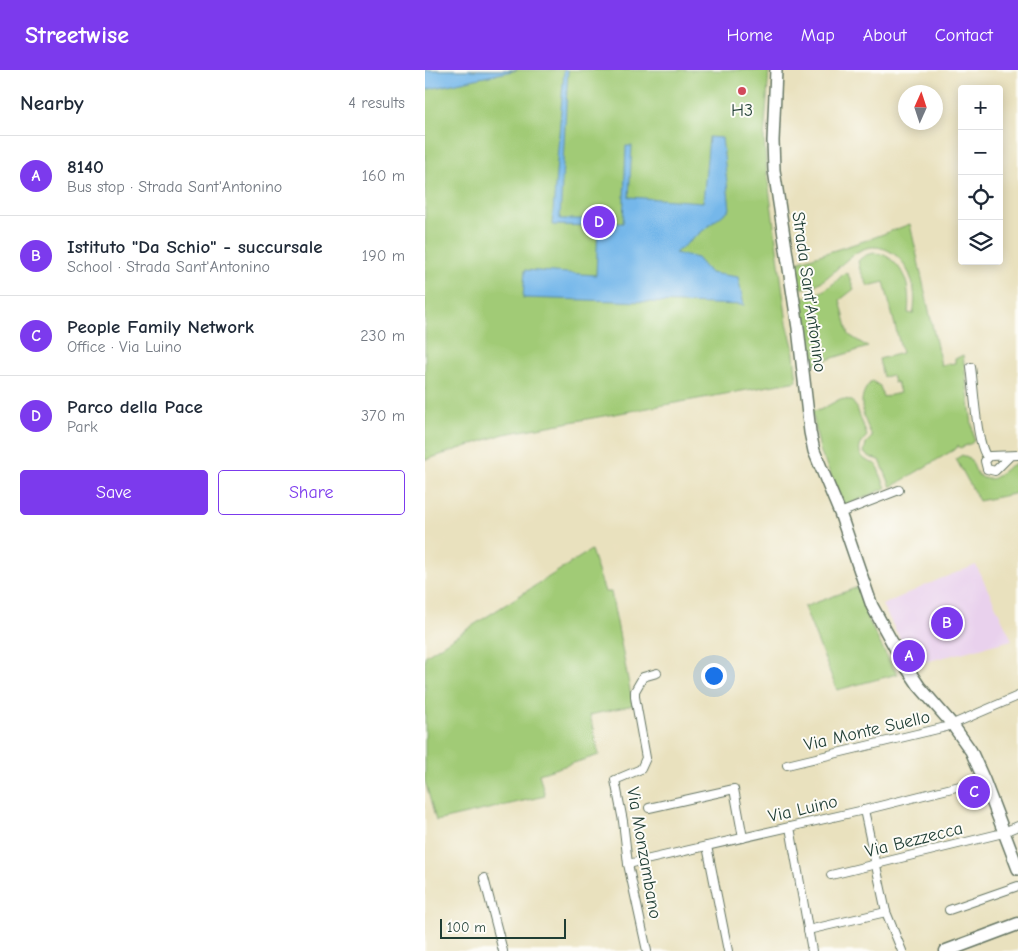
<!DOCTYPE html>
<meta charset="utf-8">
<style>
:root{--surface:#fff;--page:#f2f2f3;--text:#1f2937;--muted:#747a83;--line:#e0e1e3;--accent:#7c3aed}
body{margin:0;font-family:"Comic Neue",sans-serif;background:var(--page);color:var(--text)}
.controls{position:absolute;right:15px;top:15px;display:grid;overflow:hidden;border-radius:5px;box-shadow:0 2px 12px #0003}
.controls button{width:45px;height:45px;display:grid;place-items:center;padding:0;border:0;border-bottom:1px solid var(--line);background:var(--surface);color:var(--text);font:25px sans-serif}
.compass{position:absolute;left:473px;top:15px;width:45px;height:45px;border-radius:50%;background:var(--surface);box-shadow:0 2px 12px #0003;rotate:3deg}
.scale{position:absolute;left:15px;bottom:12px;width:126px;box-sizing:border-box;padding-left:5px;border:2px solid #1f3d34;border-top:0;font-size:14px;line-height:18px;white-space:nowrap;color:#1f3d34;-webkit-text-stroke:4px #fdfcf7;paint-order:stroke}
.you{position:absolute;left:288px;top:605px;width:18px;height:18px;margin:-12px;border:4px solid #fff;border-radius:50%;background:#1a73e8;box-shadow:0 0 0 8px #1a73e833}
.badge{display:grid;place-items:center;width:32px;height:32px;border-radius:50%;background:var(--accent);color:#fff;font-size:16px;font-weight:700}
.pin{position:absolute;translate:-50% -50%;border:2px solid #fff;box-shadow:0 1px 5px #0006}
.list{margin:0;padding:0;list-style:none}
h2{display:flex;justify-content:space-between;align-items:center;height:65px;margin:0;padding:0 20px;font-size:21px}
h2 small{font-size:16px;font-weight:400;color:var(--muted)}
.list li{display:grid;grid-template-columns:32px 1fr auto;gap:15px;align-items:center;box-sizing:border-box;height:80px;padding:0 20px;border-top:1px solid var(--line)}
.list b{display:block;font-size:19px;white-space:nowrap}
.list p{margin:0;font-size:16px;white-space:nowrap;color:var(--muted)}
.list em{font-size:16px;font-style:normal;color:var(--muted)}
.actions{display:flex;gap:10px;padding:15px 20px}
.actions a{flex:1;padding:11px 0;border:1px solid var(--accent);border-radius:5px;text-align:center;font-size:18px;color:var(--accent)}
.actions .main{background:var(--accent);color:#fff}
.icon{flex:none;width:28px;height:28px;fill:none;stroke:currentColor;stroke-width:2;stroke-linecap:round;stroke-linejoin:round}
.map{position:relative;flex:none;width:593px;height:881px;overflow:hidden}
header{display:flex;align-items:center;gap:30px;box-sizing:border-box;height:70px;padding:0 25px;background:var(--accent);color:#fff}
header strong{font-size:24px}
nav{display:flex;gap:28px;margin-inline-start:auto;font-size:18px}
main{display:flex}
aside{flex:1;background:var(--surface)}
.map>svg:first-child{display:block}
.built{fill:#e9d1ed}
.green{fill:#a1cb76;stroke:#608455}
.water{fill:#75b7ea;stroke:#4a7a8f}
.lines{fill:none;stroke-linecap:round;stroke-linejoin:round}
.street-casing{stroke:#667664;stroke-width:10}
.secondary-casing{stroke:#667664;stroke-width:14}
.primary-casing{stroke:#667664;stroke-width:15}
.street{stroke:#fff;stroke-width:8}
.secondary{stroke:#fff;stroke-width:11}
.primary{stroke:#fff;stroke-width:12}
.poi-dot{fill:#d1495b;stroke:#fdfcf7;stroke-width:2}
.labels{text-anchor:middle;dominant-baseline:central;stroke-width:4;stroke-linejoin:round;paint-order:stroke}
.poi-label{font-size:18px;fill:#1f3d34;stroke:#fdfcf7}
.street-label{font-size:18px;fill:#1f3d34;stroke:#fdfcf7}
</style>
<header>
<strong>Streetwise</strong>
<nav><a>Home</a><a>Map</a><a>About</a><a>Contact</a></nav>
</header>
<main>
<aside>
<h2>Nearby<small>4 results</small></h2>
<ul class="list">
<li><span class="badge">A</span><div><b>8140</b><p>Bus stop · Strada Sant'Antonino</p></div><em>160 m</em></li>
<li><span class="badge">B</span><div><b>Istituto &quot;Da Schio&quot; - succursale</b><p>School · Strada Sant'Antonino</p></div><em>190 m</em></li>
<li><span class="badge">C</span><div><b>People Family Network</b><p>Office · Via Luino</p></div><em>230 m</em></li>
<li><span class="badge">D</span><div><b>Parco della Pace</b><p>Park</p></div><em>370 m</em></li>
</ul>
<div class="actions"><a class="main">Save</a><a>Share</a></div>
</aside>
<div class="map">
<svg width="593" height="881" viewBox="0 0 593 881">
<rect width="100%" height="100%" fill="#fdfcf7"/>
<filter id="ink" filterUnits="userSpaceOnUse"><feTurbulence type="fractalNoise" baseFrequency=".02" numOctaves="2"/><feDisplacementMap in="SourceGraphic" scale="10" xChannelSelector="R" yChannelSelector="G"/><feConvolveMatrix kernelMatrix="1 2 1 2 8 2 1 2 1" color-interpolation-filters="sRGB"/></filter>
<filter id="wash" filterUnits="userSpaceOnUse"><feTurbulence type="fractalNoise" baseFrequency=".0096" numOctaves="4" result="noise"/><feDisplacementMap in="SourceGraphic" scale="20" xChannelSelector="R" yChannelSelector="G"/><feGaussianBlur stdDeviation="1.12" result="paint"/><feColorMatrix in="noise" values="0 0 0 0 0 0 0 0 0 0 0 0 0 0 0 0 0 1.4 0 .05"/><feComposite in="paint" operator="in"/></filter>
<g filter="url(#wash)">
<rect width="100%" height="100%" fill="#e9e1be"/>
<polygon class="built" points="551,495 587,570 500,592 487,572 477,572 457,535 515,509"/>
<g class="green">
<polygon points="0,0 344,0 339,69 342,103 362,253 368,276 372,311 79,364 0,390"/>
<path d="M485,154L516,295L530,293V289L538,285L549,370L547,373L535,378L533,375L532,378L466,417L455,390L447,388L439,383L441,373L447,367C439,348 429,328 447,311L455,316L458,327L475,323L472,312L469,313L467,305L458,307L454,289L477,283L459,212L443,216L435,200L433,191C453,171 477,193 482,215C484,225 484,234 483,243L488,244C492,227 489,208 478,193C473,186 467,182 460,179C425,166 409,218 377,218L373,216L369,193L445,169Z"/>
<path d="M419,203L423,204L429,219L415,230L424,265L443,277L382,296L375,229C394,225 407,217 419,203Z"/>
<path d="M415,329L426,330L432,338L442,366C429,379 434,390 451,394L461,418L419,436L395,380L387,341L395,340Z"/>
<path d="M537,385L546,390L552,404C571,419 576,396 593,393V423L554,431L531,389Z"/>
<polygon points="166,480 180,522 186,522 208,635 165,645 174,685 114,704 120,726 11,751 0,711 0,586"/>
<path d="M433,517C440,548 456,576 472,604L412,620L379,537Z"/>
</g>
<g class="water">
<polygon points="0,0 92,0 0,20"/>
<polygon points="139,0 143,0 135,149 175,149 175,153 198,153 201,76 207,76 204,127 278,132 284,67 297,68 305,139 250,183 272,188 285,203 313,207 319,235 98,228 100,200 171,205 173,156 127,155"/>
</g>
</g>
<g filter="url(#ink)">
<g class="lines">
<g class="street-casing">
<g id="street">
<path d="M546,297C549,317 551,373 562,387"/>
<polyline points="585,386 570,401 562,399 560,391 565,386 593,385"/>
<polyline points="415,443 474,420"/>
<polyline points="362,695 521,657 593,626"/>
<polyline points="224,738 309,719 318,768"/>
<polyline points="439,740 461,842 477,881"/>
<polyline points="365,757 387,881"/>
<polyline points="282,776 303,881"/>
<polyline points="203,794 439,740 559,710"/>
<polyline points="406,805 574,764 593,756"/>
<polyline points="59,808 78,881"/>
<polyline points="524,840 593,816"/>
<polyline points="383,860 461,842"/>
<polyline points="222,881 203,794 198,751 190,710 216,699 221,688 210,627 210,621 218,607 232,603"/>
</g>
</g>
<g class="secondary-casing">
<polyline id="secondary" points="351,0 348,71 349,100 373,258 385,362 389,381 415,443 447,536 478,592 494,616 527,654 546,681 559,710 593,799"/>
</g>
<g class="primary-casing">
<polyline id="primary" points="521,881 593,854"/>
</g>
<use href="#street" class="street"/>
<use href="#secondary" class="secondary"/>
<use href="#primary" class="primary"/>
</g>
</g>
<circle class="poi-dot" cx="317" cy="21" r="5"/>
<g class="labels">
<g class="poi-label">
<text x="317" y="40">H3</text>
</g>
<g class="street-label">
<text transform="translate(384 222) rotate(82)">Strada Sant'Antonino</text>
<text transform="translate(442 661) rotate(-13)">Via Monte Suello</text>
<text transform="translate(378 739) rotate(-13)">Via Luino</text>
<text transform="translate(489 770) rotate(-14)">Via Bezzecca</text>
<text transform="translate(219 783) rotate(80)">Via Monzambano</text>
</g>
</g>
</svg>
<div class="controls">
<button>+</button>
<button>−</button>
<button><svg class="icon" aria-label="locate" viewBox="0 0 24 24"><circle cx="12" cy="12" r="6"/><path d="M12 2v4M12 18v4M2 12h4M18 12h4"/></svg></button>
<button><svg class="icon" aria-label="layers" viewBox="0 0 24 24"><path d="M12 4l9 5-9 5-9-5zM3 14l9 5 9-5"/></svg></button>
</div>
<svg class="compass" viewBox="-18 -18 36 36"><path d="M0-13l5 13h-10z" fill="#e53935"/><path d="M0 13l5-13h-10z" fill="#747a83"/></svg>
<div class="scale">100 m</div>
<div class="you"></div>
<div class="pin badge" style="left:484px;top:586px">A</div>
<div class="pin badge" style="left:522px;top:553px">B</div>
<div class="pin badge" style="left:549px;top:722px">C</div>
<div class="pin badge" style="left:174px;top:152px">D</div>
</div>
</main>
